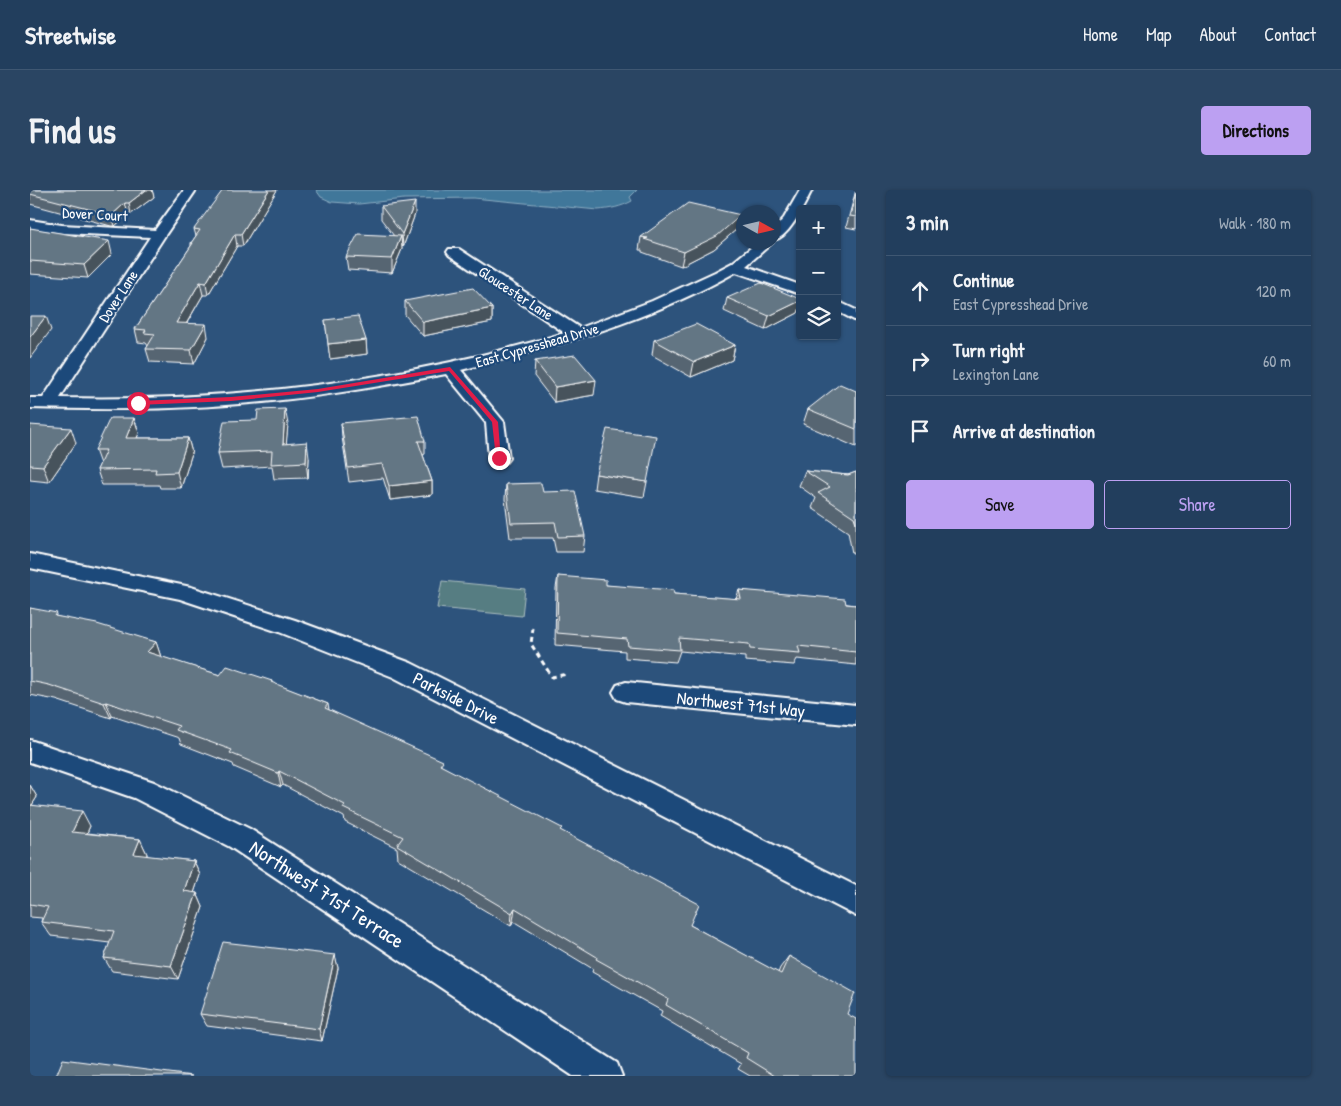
<!DOCTYPE html>
<meta charset="utf-8">
<style>
:root{--surface:#223e5d;--page:#2a4563;--text:#f1f3f6;--muted:#a2aebc;--line:#3f5772;--accent:#bca0f2}
body{margin:0;font-family:"Patrick Hand",sans-serif;background:var(--page);color:var(--text)}
.controls{position:absolute;right:15px;top:15px;display:grid;overflow:hidden;border-radius:5px;box-shadow:0 1px 4px #0004}
.controls button{width:45px;height:45px;display:grid;place-items:center;padding:0;border:0;border-bottom:1px solid var(--line);background:var(--surface);color:var(--text);font:25px sans-serif}
.compass{position:absolute;left:706px;top:15px;width:45px;height:45px;border-radius:50%;background:var(--surface);box-shadow:0 1px 4px #0004;rotate:98deg}
.stop{position:absolute;width:15px;height:15px;margin:-11px;border:4px solid #e11d48;border-radius:50%;background:#fff}
.stop.end{background:#e11d48;border-color:#fff;box-shadow:0 1px 5px #0008}
.list{margin:0;padding:0;list-style:none}
h2{display:flex;justify-content:space-between;align-items:center;height:65px;margin:0;padding:0 20px;font-size:21px}
h2 small{font-size:16px;font-weight:400;color:var(--muted)}
.list li{display:grid;grid-template-columns:32px 1fr auto;gap:15px;align-items:center;box-sizing:border-box;height:70px;padding:0 20px;border-top:1px solid var(--line)}
.list b{display:block;font-size:19px;white-space:nowrap}
.list p{margin:0;font-size:16px;white-space:nowrap;color:var(--muted)}
.list em{font-size:16px;font-style:normal;color:var(--muted)}
.actions{display:flex;gap:10px;padding:15px 20px}
.actions a{flex:1;padding:11px 0;border:1px solid var(--accent);border-radius:5px;text-align:center;font-size:18px;color:var(--accent)}
.actions .main{background:var(--accent);color:#111}
.icon{flex:none;width:28px;height:28px;fill:none;stroke:currentColor;stroke-width:2;stroke-linecap:round;stroke-linejoin:round}
.map{position:relative;flex:none;width:826px;height:886px;overflow:hidden;border-radius:5px}
header{display:flex;align-items:center;gap:30px;box-sizing:border-box;height:70px;padding:0 25px;background:var(--surface);border-bottom:1px solid var(--line)}
header strong{font-size:24px}
nav{display:flex;gap:28px;margin-inline-start:auto;font-size:18px}
.intro{display:flex;align-items:center;justify-content:space-between;box-sizing:border-box;height:120px;padding:0 30px}
h1{margin:0;font-size:35px}
.button{padding:12px 22px;border-radius:5px;background:var(--accent);color:#111;font-size:18px;font-weight:700}
main{display:flex;gap:30px;padding:0 30px}
aside{flex:1;background:var(--surface);border-radius:5px;box-shadow:0 1px 4px #0004}
.map>svg:first-child{display:block}
.green{fill:#577d82;stroke:#abbec0}
.water{fill:#3f779a;stroke:#8cadc2}
.lines{fill:none;stroke-linecap:round;stroke-linejoin:round}
.minor-casing{stroke:#fff;stroke-width:4}
.path{stroke:#fff;stroke-width:3;stroke-dasharray:5 4;stroke-linecap:butt}
.minor{fill:#1f4a7a;fill-rule:evenodd}
.wall{fill:#566572;stroke:#fff}
.shaded-wall{fill:#46535c;stroke:#fff}
.building{fill:#647684;stroke:#fff}
.route{fill:#e11d48}
.labels{text-anchor:middle;dominant-baseline:central;stroke-width:4.5;stroke-linejoin:round;paint-order:stroke}
.far-street-label{font-size:15px;fill:#fff;stroke:#1f4a7a}
.street-label{font-size:18px;fill:#fff;stroke:#1f4a7a}
.near-street-label{font-size:21px;fill:#fff;stroke:#1f4a7a}
</style>
<header>
<strong>Streetwise</strong>
<nav><a>Home</a><a>Map</a><a>About</a><a>Contact</a></nav>
</header>
<div class="intro"><h1>Find us</h1><a class="button">Directions</a></div>
<main>
<div class="map">
<svg width="826" height="886" viewBox="0 0 826 886">
<rect width="100%" height="100%" fill="#2d537c"/>
<filter id="ink" filterUnits="userSpaceOnUse"><feTurbulence type="fractalNoise" baseFrequency=".02" numOctaves="2"/><feDisplacementMap in="SourceGraphic" scale="10" xChannelSelector="R" yChannelSelector="G"/><feConvolveMatrix kernelMatrix="1 2 1 2 8 2 1 2 1" color-interpolation-filters="sRGB"/></filter>
<g filter="url(#ink)">
<polygon class="green" points="412,391 495,399 492,426 407,418"/>
<path class="water" d="M286,0H607L600,7L602,11C591,17 580,19 568,20L443,8L374,9L329,14L302,12L291,7Z"/>
<g class="lines">
<g class="minor-casing">
<g id="minor">
<path d="M154,0H166L136,44L30,208C202,212 371,191 535,143L419,65L417,62L419,59H429L550,138L622,111L685,82L702,73L728,52H743L716,76L770,95V104L706,82C621,130 526,157 431,180L474,232L479,268L476,272L469,274L462,272L459,268L456,233L416,184C348,197 279,209 209,214C140,220 70,220 0,218V208H13L120,47L32,43L0,38V30L32,35L125,40Z"/>
<path d="M770,0H782C775,13 760,47 744,50V39L754,28Z"/>
<polygon points="807,111 826,120 826,131 807,121"/>
<polygon points="0,364 161,397 265,430 381,473 826,696 826,726 363,487 249,442 150,409 0,378"/>
<polygon points="596,492 826,515 826,535 596,512 587,509 583,502 587,495"/>
<polygon points="0,550 124,592 220,639 587,873 592,886 543,886 200,657 104,608 0,572"/>
</g>
</g>
<polyline class="path" points="503,438 501,454 522,487 537,484"/>
<use href="#minor" class="minor"/>
</g>
<g class="wall">
<polygon points="0,0 122,0 124,7 101,24 98,24 85,36 81,36 0,14"/>
<polygon points="247,0 213,56 207,56 178,105 173,105 157,133 178,147 164,174 120,172 116,159 118,156 116,153 108,152 105,139 161,56 161,53 166,46 164,39"/>
<polygon points="826,0 826,39 816,37"/>
<polygon points="351,16 385,24 373,57 371,55 372,59 362,83 318,80 316,67 364,46 351,29"/>
<polygon points="0,38 82,64 58,88 0,84"/>
<polygon points="708,38 684,59 651,76 612,62 612,60 609,60 611,47"/>
<polygon points="697,108 770,109 770,117 768,123 735,140 694,121"/>
<polygon points="375,111 462,118 462,132 393,146 375,125"/>
<polygon points="295,130 336,150 337,164 300,169"/>
<polygon points="624,150 705,155 702,170 661,187 622,165"/>
<polygon points="505,171 564,205 524,212 504,186"/>
<polygon points="826,201 826,257 773,234 778,219"/>
<polygon points="104,228 109,243 107,248 158,248 162,263 151,298 130,298 129,295 72,295 67,280 70,274 65,260"/>
<polygon points="311,233 395,251 395,264 393,265 402,291 402,305 360,310 353,288 319,292 312,247"/>
<polygon points="258,234 256,253 279,268 278,288 244,289 242,276 192,279 188,263"/>
<polygon points="0,235 46,253 19,292 0,290"/>
<polygon points="775,281 818,285 826,282 826,363 822,363 818,342 782,318 786,308 769,296"/>
<polygon points="566,284 617,292 614,307 564,299"/>
<polygon points="476,294 513,302 555,346 553,362 526,362 523,348 480,348 475,309"/>
<polygon points="528,386 576,395 644,404 706,409 709,400 826,415 826,475 767,469 764,475 715,471 715,467 650,461 646,472 595,468 595,461 525,455 526,398"/>
<polygon points="0,418 29,427 126,452 131,467 190,485 242,491 242,493 298,514 299,520 413,577 531,641 660,735 748,783 750,778 759,766 817,824 826,886 720,886 708,879 711,874 630,826 632,821 562,782 563,779 483,731 481,736 368,669 367,658 315,632 314,627 253,595 251,597 204,577 203,574 151,554 149,548 82,526 81,528 26,510 0,505"/>
<polygon points="0,595 7,607 2,615 60,636 57,643 110,649 117,664 117,666 164,671 170,685 164,703 167,703 173,717 148,789 82,781 74,768 80,753 21,746 11,732 12,728 0,727"/>
<polygon points="305,765 308,778 292,851 177,836 170,824"/>
</g>
<g class="shaded-wall">
<polygon points="116,0 122,0 124,7 101,24 99,13"/>
<polygon points="239,0 247,0 213,56 211,44"/>
<polygon points="385,12 385,24 373,57 372,44"/>
<polygon points="95,13 98,24 85,36 82,25"/>
<polygon points="711,25 708,38 684,59 651,76 654,62"/>
<polygon points="205,44 207,56 178,105 176,93"/>
<polygon points="371,46 372,59 362,83 362,69"/>
<polygon points="79,51 82,64 58,88 54,75"/>
<polygon points="170,92 173,105 149,146 146,133"/>
<polygon points="770,111 770,117 768,123 735,140 739,126"/>
<polygon points="462,118 462,132 393,146 393,132"/>
<polygon points="16,126 21,140 0,168 0,147"/>
<polygon points="176,134 178,147 164,174 161,160"/>
<polygon points="336,150 337,164 300,169 298,154"/>
<polygon points="705,155 702,170 661,187 664,172"/>
<polygon points="566,190 564,205 524,212 525,197"/>
<polygon points="255,219 258,234 255,269 253,254"/>
<polygon points="104,228 109,243 101,263 96,248"/>
<polygon points="41,238 46,253 19,292 13,276"/>
<polygon points="158,248 162,263 151,298 147,282"/>
<polygon points="277,252 279,268 278,288 276,272"/>
<polygon points="402,291 402,305 360,310 359,296"/>
<polygon points="126,452 131,467 117,462"/>
<polygon points="76,512 82,526 81,528 74,513"/>
<polygon points="249,581 253,595 251,597 248,583"/>
<polygon points="0,595 7,607 0,618"/>
<polygon points="52,621 60,636 51,656 42,642"/>
<polygon points="110,649 117,664 111,678 104,664"/>
<polygon points="164,671 170,685 160,715 154,701"/>
<polygon points="167,703 173,717 148,789 141,776"/>
<polygon points="485,718 483,731 481,736 482,723"/>
<polygon points="305,765 308,778 292,851 289,839"/>
</g>
<g class="building">
<polygon points="0,0 116,0 99,13 95,13 82,25 78,24 0,4"/>
<polygon points="193,0 239,0 211,44 205,44 176,93 170,92 146,133 176,134 161,160 116,159 125,144 114,143 116,140 105,139 163,53 161,53 170,40 164,39"/>
<polygon points="826,1 826,27 820,26"/>
<polygon points="385,12 372,44 351,16"/>
<polygon points="658,13 711,25 687,46 654,62 614,49 618,48 611,47"/>
<polygon points="0,38 79,51 54,75 0,71"/>
<polygon points="328,44 371,46 362,69 316,67"/>
<polygon points="731,93 770,109 770,111 739,126 697,108"/>
<polygon points="443,98 462,118 393,132 375,111"/>
<polygon points="0,126 16,126 0,147"/>
<polygon points="328,126 336,150 298,154 295,130"/>
<polygon points="666,134 705,155 664,172 624,150"/>
<polygon points="545,165 566,190 525,197 505,171"/>
<polygon points="810,194 826,201 826,239 778,219"/>
<polygon points="255,219 253,254 277,252 276,272 241,274 242,261 188,263 194,231 227,230 228,220"/>
<polygon points="388,226 395,251 388,251 402,291 359,296 352,274 318,278 311,233"/>
<polygon points="80,228 104,228 96,248 158,248 147,282 125,283 126,279 67,280 76,260 65,260"/>
<polygon points="0,235 41,238 13,276 0,275"/>
<polygon points="577,239 626,246 617,292 566,284"/>
<polygon points="775,281 818,285 826,282 826,333 824,327 788,303 800,297"/>
<polygon points="511,293 513,302 545,301 555,346 528,347 525,332 481,333 476,294"/>
<polygon points="528,386 576,390 576,395 643,400 644,404 711,409 709,400 815,409 816,414 826,415 826,462 768,456 770,463 720,459 719,454 649,448 650,460 598,456 597,449 527,443"/>
<polygon points="0,418 27,423 25,426 67,434 126,452 117,462 190,485 197,476 242,491 241,492 298,514 295,518 413,571 410,575 532,638 530,640 669,714 660,735 751,784 759,766 825,803 817,824 826,829 826,886 745,886 716,868 718,863 636,815 638,809 566,769 567,767 485,718 482,723 367,655 373,647 313,618 315,615 249,581 248,583 200,563 202,560 146,540 149,536 76,512 74,513 19,495 0,491"/>
<polygon points="0,615 52,621 42,642 110,649 104,664 164,671 154,701 167,703 141,776 74,768 84,741 11,732 18,717 0,714"/>
<polygon points="193,752 305,765 289,839 170,824"/>
<polygon points="33,869 162,886 26,886"/>
</g>
</g>
<polygon class="route" points="420,177 468,232 471,270 466,268 462,232 419,181 288,202 201,211 108,215 105,213 108,211 201,207 288,199"/>
<g class="labels">
<g class="far-street-label">
<text transform="translate(65 24) rotate(3)">Dover Court</text>
<text transform="translate(486 103) rotate(33)">Gloucester Lane</text>
<text transform="translate(88 106) rotate(-57)">Dover Lane</text>
<text transform="translate(507 155) rotate(-16)">East Cypresshead Drive</text>
</g>
<g class="street-label">
<text transform="translate(426 508) rotate(27)">Parkside Drive</text>
<text transform="translate(711 514) rotate(6)">Northwest 71st Way</text>
</g>
<g class="near-street-label">
<text transform="translate(297 704) rotate(33)">Northwest 71st Terrace</text>
</g>
</g>
</svg>
<div class="controls">
<button>+</button>
<button>−</button>
<button><svg class="icon" aria-label="layers" viewBox="0 0 24 24"><path d="M12 4l9 5-9 5-9-5zM3 14l9 5 9-5"/></svg></button>
</div>
<svg class="compass" viewBox="-18 -18 36 36"><path d="M0-13l5 13h-10z" fill="#e53935"/><path d="M0 13l5-13h-10z" fill="#a2aebc"/></svg>
<div class="stop" style="left:108px;top:213px"></div>
<div class="stop end" style="left:469px;top:268px"></div>
</div>
<aside>
<h2>3 min<small>Walk · 180 m</small></h2>
<ul class="list">
<li><svg class="icon" aria-label="ahead" viewBox="0 0 24 24"><path d="M12 20V5M6 11l6-6 6 6"/></svg><div><b>Continue</b><p>East Cypresshead Drive</p></div><em>120 m</em></li>
<li><svg class="icon" aria-label="right" viewBox="0 0 24 24"><path d="M7 20v-9h11M14 6l5 5-5 5"/></svg><div><b>Turn right</b><p>Lexington Lane</p></div><em>60 m</em></li>
<li><svg class="icon" aria-label="arrive" viewBox="0 0 24 24"><path d="M6 21V4h12l-3 4 3 4H6"/></svg><div><b>Arrive at destination</b></div></li>
</ul>
<div class="actions"><a class="main">Save</a><a>Share</a></div>
</aside>
</main>
